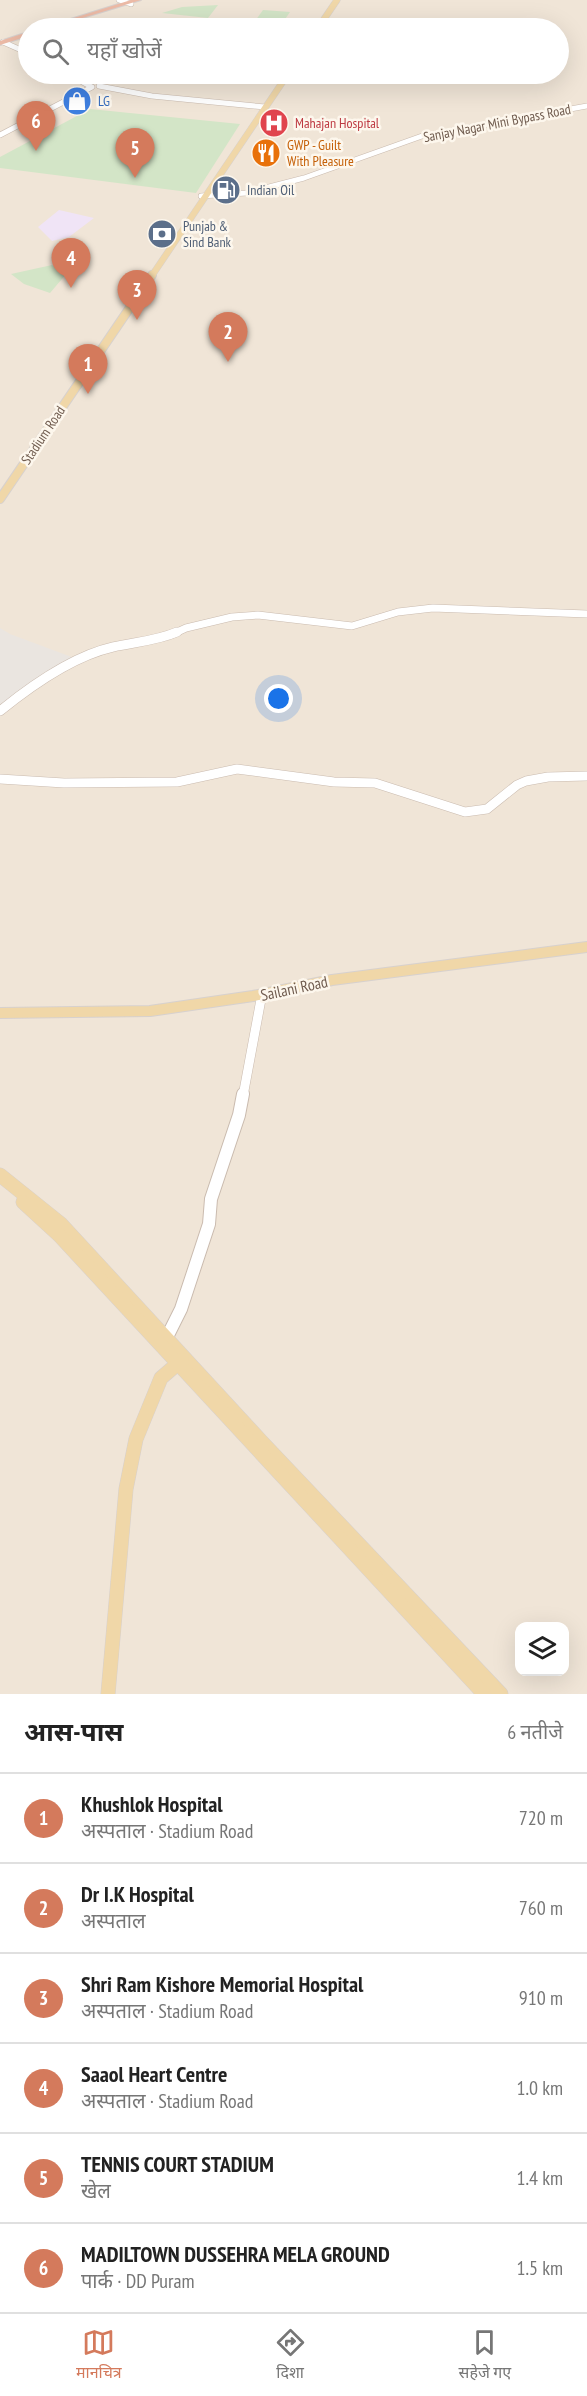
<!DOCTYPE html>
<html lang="hi">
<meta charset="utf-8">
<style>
:root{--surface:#fff;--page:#f2f2f2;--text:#222;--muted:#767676;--line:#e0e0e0;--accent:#d47a5c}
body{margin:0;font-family:"PT Sans Narrow","Noto Sans Devanagari",sans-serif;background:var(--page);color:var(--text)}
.controls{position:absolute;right:18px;bottom:18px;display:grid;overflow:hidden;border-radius:12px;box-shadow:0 6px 24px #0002}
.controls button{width:54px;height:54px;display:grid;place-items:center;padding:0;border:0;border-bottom:2px solid var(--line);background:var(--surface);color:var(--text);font:30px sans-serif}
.you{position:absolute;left:279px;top:699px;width:21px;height:21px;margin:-15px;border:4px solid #fff;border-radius:50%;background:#1a73e8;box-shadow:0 0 0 9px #1a73e833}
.badge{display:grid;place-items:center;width:39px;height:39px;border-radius:50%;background:var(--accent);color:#fff;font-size:20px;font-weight:700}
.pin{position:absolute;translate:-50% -50px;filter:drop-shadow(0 2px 3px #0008)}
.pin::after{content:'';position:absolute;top:32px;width:21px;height:18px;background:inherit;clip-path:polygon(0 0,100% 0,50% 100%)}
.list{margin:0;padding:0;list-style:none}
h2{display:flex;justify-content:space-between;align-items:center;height:78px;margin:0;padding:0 24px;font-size:26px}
h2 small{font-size:20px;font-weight:400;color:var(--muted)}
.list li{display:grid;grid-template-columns:39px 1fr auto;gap:18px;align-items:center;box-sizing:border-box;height:90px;padding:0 24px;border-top:2px solid var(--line)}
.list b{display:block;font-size:22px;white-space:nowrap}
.list p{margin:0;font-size:20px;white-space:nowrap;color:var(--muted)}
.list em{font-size:20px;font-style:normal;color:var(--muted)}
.icon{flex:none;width:33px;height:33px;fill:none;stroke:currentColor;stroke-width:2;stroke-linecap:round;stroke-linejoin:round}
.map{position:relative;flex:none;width:587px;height:1694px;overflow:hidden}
.search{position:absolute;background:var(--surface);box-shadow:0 6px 24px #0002;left:18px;right:18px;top:18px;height:66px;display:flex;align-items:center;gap:15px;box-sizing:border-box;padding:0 21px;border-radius:33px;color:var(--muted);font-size:22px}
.sheet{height:618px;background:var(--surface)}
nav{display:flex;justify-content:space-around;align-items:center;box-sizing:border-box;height:84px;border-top:2px solid var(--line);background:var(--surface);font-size:16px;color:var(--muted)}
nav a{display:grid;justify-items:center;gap:3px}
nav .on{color:var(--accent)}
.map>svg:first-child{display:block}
.residential{fill:#f0e5d7;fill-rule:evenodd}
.industrial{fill:#eae5e0}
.education{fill:#f0e4f6}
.green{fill:#d3e5c7}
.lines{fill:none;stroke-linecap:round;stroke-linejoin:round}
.minor-far3-casing{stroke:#cabbaf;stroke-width:6}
.minor-far2-casing{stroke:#cabbaf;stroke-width:8}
.minor-far1-casing{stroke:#cabbaf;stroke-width:10}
.minor-casing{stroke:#cabbaf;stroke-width:14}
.major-far3-casing{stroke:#d7d1ce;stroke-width:7}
.major-far2-casing{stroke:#d7d1ce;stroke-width:10}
.major-far1-casing{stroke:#d7d1ce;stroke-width:12}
.major-casing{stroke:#d7d1ce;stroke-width:15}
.highway-casing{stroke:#d7d1ce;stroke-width:2}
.minor-far3{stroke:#fff;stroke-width:5}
.minor-far2{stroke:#fff;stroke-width:7}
.minor-far1{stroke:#fff;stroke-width:9}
.minor{stroke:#fff;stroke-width:12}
.major-far3{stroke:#f0d7a8;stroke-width:6}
.major-far2{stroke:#f0d7a8;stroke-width:8}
.major-far1{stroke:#f0d7a8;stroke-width:10}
.major{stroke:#f0d7a8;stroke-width:14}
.highway{fill:#ecbaa6;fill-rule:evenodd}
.labels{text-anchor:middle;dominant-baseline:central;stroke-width:5;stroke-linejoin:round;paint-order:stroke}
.far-shop-label{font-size:14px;fill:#366cbe;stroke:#fdf7ed;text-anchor:start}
.far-health-label{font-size:14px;fill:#be3a42;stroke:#fdf7ed;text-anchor:start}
.far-street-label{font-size:14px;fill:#705c4f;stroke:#fdf7ed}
.far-food-label{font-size:14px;fill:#c56008;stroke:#fdf7ed;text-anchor:start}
.far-service-label{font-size:14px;fill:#4e5e75;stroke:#fdf7ed;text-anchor:start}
.street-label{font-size:16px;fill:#705c4f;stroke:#fdf7ed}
</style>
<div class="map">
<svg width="587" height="1694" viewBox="0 0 587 1694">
<rect width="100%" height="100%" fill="#f9f3e7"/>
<path class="residential" d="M0,0H587V1694H0ZM28,28H558V74H28ZM520,1626H564V1672H520Z"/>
<polygon class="industrial" points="0,628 10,634 77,659 0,708"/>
<polygon class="education" points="59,210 94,218 69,237 52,241 38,227"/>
<g class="green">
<polygon points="218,5 208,18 162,13 182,7"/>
<polygon points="263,10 290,12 279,28 250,28"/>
<polygon points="90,109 240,124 196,193 0,168 0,157"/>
<polygon points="52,265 67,273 50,293 24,284 11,274"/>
</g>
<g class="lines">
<g class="minor-far3-casing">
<g id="minor-far3">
<polyline points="119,0 131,4"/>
<polyline points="71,23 120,28"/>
<polyline points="3,42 28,53"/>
<polyline points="68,74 90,86"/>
<polyline points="99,86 152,96 265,107"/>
<polyline points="0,135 92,87"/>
<polyline points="201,196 246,193 304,178 422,136 587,106"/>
</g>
</g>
<g class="minor-far2-casing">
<polyline id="minor-far2" points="173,634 186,628 232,617 258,615 352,626 398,612 433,608 587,614"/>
</g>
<g class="minor-far1-casing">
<g id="minor-far1">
<path d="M0,711C32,685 73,656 113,647C135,642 156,641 177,632"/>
<polyline points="0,779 64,783 177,782 237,769 334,782 375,783 465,812 487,809 517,785 526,781 548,777 587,776"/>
<polyline points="243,1096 262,994"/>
</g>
</g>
<g class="minor-casing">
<polyline id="minor" points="167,1337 181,1309 209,1224 211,1199 239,1115 243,1094"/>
</g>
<g class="major-far3-casing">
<g id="major-far3">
<polyline points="318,28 337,0"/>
<polyline points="151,277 288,74"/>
</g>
</g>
<g class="major-far2-casing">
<polyline id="major-far2" points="0,499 152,275"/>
</g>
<g class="major-far1-casing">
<polyline id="major-far1" points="0,1013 150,1011 253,996 332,980 587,947"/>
</g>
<g class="major-casing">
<g id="major">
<polyline points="0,1175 61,1224 261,1441 501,1694"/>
<polyline points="23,1202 59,1235 484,1694"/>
<polyline points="108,1694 126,1489 136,1439 161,1378 182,1360"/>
</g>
</g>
<g class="highway-casing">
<g id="highway">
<polygon points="131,0 141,0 50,28 42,28"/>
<polygon points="28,32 28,36 0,45 0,41"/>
</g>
</g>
<use href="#minor-far3" class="minor-far3"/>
<use href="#minor-far2" class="minor-far2"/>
<use href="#minor-far1" class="minor-far1"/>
<use href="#minor" class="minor"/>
<use href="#major-far3" class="major-far3"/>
<use href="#major-far2" class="major-far2"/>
<use href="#major-far1" class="major-far1"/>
<use href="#major" class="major"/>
<use href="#highway" class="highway"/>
</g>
<defs>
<g id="shop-disc" transform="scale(1.5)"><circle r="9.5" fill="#3f7fe0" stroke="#fdf7ed"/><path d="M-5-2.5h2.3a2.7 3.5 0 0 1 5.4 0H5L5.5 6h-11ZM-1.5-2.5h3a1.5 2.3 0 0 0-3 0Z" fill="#fff"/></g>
<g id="hospital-disc" transform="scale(1.5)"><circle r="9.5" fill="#e0444e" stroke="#fdf7ed"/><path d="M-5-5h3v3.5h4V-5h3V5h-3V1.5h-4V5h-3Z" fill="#fff"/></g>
<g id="restaurant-disc" transform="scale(1.5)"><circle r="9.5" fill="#e8710a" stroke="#fdf7ed"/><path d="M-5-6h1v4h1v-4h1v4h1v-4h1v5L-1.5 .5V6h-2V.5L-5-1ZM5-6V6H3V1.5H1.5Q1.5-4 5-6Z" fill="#fff"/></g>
<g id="fuel-disc" transform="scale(1.5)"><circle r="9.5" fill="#5c6f8a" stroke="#fdf7ed"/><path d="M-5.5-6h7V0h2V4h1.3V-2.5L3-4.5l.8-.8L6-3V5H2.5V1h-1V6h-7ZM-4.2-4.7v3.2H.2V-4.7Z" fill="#fff"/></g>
<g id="bank-disc" transform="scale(1.5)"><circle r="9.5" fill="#5c6f8a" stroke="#fdf7ed"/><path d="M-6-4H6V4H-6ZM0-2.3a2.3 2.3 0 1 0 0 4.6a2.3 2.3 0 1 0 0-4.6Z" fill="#fff"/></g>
</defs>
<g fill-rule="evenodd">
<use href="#shop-disc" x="77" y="101"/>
<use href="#hospital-disc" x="274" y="123"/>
<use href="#restaurant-disc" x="266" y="153"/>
<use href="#fuel-disc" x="226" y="190"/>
<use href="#bank-disc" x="162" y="234"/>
</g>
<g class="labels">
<g class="far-shop-label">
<text x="98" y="101">LG</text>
</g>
<g class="far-health-label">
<text x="295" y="123">Mahajan Hospital</text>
</g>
<g class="far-street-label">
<text transform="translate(497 123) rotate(-11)">Sanjay Nagar Mini Bypass Road</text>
<text transform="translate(43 435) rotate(-56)">Stadium Road</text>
</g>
<g class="far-food-label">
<text x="287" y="145">GWP - Guilt<tspan x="287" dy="16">With Pleasure</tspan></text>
</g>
<g class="far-service-label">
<text x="247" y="190">Indian Oil</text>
<text x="183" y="226">Punjab &amp;<tspan x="183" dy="16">Sind Bank</tspan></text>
</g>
<g class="street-label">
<text transform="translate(294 988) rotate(-12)">Sailani Road</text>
</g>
</g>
</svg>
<div class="controls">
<button><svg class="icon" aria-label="layers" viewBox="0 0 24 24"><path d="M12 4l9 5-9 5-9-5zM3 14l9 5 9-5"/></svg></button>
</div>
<div class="you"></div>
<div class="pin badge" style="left:88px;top:394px">1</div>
<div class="pin badge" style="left:228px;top:362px">2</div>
<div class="pin badge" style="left:137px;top:320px">3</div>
<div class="pin badge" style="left:71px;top:288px">4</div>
<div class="pin badge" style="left:135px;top:178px">5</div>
<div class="pin badge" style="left:36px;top:151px">6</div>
<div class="search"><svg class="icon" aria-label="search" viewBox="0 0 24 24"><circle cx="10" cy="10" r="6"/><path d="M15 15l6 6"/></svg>यहाँ खोजें</div>
</div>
<section class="sheet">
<h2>आस-पास<small>6 नतीजे</small></h2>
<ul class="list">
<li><span class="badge">1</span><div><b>Khushlok Hospital</b><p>अस्पताल · Stadium Road</p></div><em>720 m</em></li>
<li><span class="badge">2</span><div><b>Dr I.K Hospital</b><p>अस्पताल</p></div><em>760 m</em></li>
<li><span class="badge">3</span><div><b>Shri Ram Kishore Memorial Hospital</b><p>अस्पताल · Stadium Road</p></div><em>910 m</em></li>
<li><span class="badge">4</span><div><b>Saaol Heart Centre</b><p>अस्पताल · Stadium Road</p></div><em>1.0 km</em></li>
<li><span class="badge">5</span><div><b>TENNIS COURT STADIUM</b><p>खेल</p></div><em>1.4 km</em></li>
<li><span class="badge">6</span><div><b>MADILTOWN DUSSEHRA MELA GROUND</b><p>पार्क · DD Puram</p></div><em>1.5 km</em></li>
</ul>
</section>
<nav>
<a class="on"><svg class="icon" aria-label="map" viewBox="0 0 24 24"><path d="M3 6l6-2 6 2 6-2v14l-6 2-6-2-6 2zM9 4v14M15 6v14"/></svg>मानचित्र</a>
<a><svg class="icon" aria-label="directions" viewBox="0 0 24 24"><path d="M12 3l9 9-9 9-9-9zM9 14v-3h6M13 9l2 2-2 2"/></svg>दिशा</a>
<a><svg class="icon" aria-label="saved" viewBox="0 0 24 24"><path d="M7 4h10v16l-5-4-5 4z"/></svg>सहेजे गए</a>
</nav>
